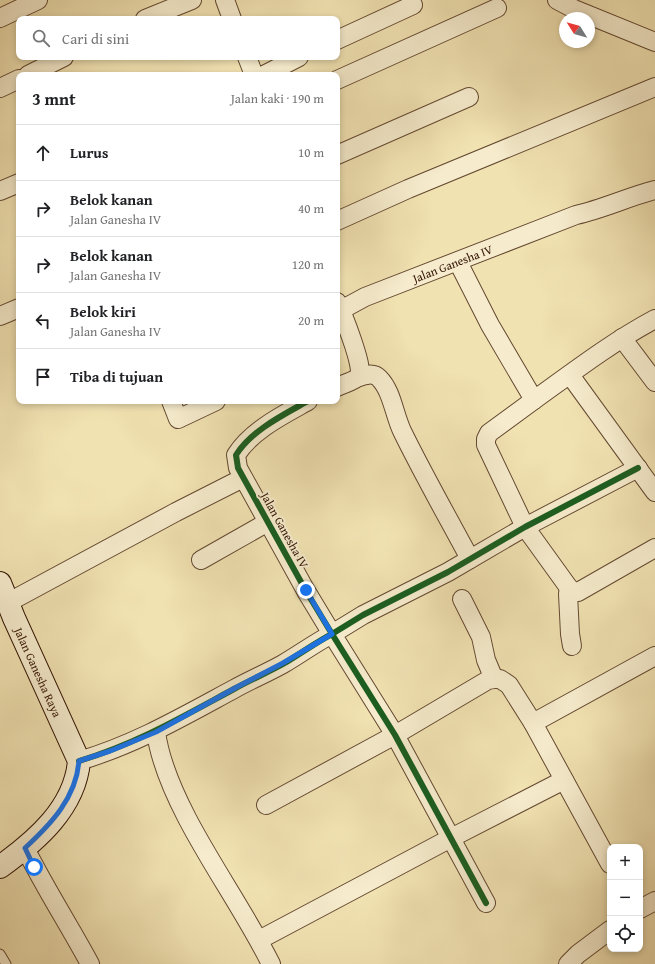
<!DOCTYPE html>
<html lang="id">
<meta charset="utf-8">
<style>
:root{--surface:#fff;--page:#f6f6f6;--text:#202124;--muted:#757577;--line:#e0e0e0}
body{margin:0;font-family:"Gentium Book Plus",serif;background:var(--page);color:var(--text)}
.controls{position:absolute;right:12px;bottom:12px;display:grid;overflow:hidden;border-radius:8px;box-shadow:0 2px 6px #0003}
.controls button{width:36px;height:36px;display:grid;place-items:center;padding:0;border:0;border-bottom:1px solid var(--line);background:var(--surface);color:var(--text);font:20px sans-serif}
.compass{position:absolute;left:559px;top:12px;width:36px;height:36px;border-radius:50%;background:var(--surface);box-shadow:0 2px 6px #0003;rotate:307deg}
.stop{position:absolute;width:12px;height:12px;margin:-9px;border:3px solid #1a73e8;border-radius:50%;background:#fff}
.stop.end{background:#1a73e8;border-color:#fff;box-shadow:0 1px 4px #0008}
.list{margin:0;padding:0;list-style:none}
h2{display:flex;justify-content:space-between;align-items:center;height:52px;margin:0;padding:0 16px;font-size:17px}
h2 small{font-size:13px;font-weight:400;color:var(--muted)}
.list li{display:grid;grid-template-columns:26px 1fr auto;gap:12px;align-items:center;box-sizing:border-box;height:56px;padding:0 16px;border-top:1px solid var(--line)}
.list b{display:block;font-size:15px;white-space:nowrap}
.list p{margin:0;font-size:13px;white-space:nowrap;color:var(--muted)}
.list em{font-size:13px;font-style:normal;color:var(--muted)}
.icon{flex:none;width:22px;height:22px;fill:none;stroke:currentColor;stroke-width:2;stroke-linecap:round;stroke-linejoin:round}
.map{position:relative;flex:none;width:655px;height:964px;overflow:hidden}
.search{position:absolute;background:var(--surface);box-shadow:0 2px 6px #0003;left:16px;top:16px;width:324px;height:44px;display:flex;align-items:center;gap:10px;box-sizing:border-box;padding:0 14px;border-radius:8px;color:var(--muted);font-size:15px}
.panel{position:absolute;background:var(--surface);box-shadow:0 2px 6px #0003;left:16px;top:72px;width:324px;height:332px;border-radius:8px}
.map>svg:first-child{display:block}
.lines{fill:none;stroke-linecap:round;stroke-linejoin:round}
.lane-casing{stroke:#634830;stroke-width:11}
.street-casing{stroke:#634830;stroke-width:20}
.secondary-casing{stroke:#341505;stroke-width:24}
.lane{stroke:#f6eccd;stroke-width:9}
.street{stroke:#f6eccd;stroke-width:18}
.secondary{stroke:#f6eccd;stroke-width:22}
.cycleway-casing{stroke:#f6eccd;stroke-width:8}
.cycleway{stroke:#1b5e20;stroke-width:6}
.route{stroke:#1a73e8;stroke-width:5}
.labels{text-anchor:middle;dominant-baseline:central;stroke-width:4;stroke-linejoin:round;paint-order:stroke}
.street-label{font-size:12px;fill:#341505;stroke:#f6eccd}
</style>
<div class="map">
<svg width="655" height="964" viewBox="0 0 655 964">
<rect width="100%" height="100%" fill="#f1e2b2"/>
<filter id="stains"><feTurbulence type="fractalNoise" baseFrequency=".005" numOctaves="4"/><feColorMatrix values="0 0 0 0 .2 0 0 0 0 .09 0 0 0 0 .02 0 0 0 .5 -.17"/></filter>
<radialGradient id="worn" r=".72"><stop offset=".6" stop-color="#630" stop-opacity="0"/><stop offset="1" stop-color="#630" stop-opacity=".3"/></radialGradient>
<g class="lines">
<g class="lane-casing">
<polyline id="lane" points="0,954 6,964"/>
</g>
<g class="street-casing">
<g id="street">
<polyline points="225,0 232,19"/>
<polyline points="557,0 574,9 655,42"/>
<polyline points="0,18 38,0"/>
<polyline points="145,19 192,0"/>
<polyline points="337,40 413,5"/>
<polyline points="247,57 254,75"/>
<polyline points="28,75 64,57"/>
<polyline points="264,75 299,57"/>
<polyline points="337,80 497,8"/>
<polyline points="0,88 19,79"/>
<polyline points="337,155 469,97"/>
<polyline points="0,191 19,183"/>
<polyline points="337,221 408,189 655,87"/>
<path d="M458,262L490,325L534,400C573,372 612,342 655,319"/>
<path d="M337,302C342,312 365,369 359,376C355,381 343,384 337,387"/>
<path id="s1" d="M341,310L365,297L576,215C603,209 628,197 655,190"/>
<polyline points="0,316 19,308"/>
<polyline points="622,338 655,382"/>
<polyline points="570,375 655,492"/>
<path d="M359,377C366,375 373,372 379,378C392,391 394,414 402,431C423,474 447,516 470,559"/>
<polyline points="534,400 489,433 486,439 486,445 525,527 569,588 575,592 578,592 655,548"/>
<polyline points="171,401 178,419 216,401"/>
<polyline points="201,560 268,522"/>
<polyline points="569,588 568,594 570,634 572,646"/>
<polyline points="462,599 481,637 486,660 494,679"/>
<polyline points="9,602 176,512 243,478"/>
<polyline points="533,723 655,656"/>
<path d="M156,732C160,762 173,791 187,818C213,868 246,914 271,964"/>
<path d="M79,761C136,744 182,717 234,689C250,680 267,673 283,664C300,654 315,643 332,634L306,591L238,468L236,455C252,430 283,415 308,401"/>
<polyline points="266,805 395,735 488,680 494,679 500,679 509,685 533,723 610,864"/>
<path d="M25,848C45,888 69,925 90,964"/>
<polyline points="486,903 395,735 332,634 363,615 448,572 525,527 638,468"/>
<polyline points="640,909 655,901"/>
<polyline points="259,940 451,838 564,780"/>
<polyline points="568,964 578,954 610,930"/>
</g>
</g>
<g class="secondary-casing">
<g id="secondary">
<path id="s2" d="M0,583L14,618L79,761C75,808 36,841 0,867"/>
</g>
</g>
<use href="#lane" class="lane"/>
<use href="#street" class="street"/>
<use href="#secondary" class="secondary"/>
<g class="cycleway-casing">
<g id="cycleway">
<path d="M79,761C136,744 182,717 234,689C250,680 267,673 283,664C300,654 315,643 332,634L306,591L238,468L236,455C252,430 283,415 308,401"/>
<polyline points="486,903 395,735 332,634 363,615 448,572 525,527 638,468"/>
</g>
</g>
<use href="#cycleway" class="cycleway"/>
</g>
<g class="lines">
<path class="route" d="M34,867L25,848C51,824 76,798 79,761L110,751L156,732L237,687L283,663L332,634L306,590"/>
</g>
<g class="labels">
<g class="street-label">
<text stroke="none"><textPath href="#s1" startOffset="121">Jalan Ganesha IV</textPath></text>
<text transform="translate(285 530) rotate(61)">Jalan Ganesha IV</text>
<text stroke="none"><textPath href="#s2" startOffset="97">Jalan Ganesha Raya</textPath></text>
</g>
</g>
<rect width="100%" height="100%" filter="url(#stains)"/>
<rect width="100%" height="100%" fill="url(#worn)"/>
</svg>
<div class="controls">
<button>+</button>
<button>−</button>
<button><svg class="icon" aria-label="locate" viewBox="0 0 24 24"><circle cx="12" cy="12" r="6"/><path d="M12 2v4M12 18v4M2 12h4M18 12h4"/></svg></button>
</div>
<svg class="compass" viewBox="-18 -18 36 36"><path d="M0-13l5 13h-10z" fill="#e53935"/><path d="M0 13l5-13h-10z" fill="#757577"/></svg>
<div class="stop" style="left:34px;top:867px"></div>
<div class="stop end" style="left:306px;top:590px"></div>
<div class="search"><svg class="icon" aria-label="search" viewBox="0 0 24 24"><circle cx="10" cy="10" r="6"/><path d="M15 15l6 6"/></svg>Cari di sini</div>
<section class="panel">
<h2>3 mnt<small>Jalan kaki · 190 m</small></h2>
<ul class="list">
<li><svg class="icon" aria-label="ahead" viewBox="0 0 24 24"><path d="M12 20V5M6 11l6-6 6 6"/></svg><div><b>Lurus</b></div><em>10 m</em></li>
<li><svg class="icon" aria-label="right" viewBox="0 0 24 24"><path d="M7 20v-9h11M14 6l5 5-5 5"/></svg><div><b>Belok kanan</b><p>Jalan Ganesha IV</p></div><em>40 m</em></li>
<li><svg class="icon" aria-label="right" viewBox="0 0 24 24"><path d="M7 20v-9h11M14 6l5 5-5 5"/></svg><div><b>Belok kanan</b><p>Jalan Ganesha IV</p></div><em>120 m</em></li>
<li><svg class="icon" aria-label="left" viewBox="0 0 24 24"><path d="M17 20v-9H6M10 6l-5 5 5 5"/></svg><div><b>Belok kiri</b><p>Jalan Ganesha IV</p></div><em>20 m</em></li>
<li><svg class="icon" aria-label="arrive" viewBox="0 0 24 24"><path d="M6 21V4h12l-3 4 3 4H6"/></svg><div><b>Tiba di tujuan</b></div></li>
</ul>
</section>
</div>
